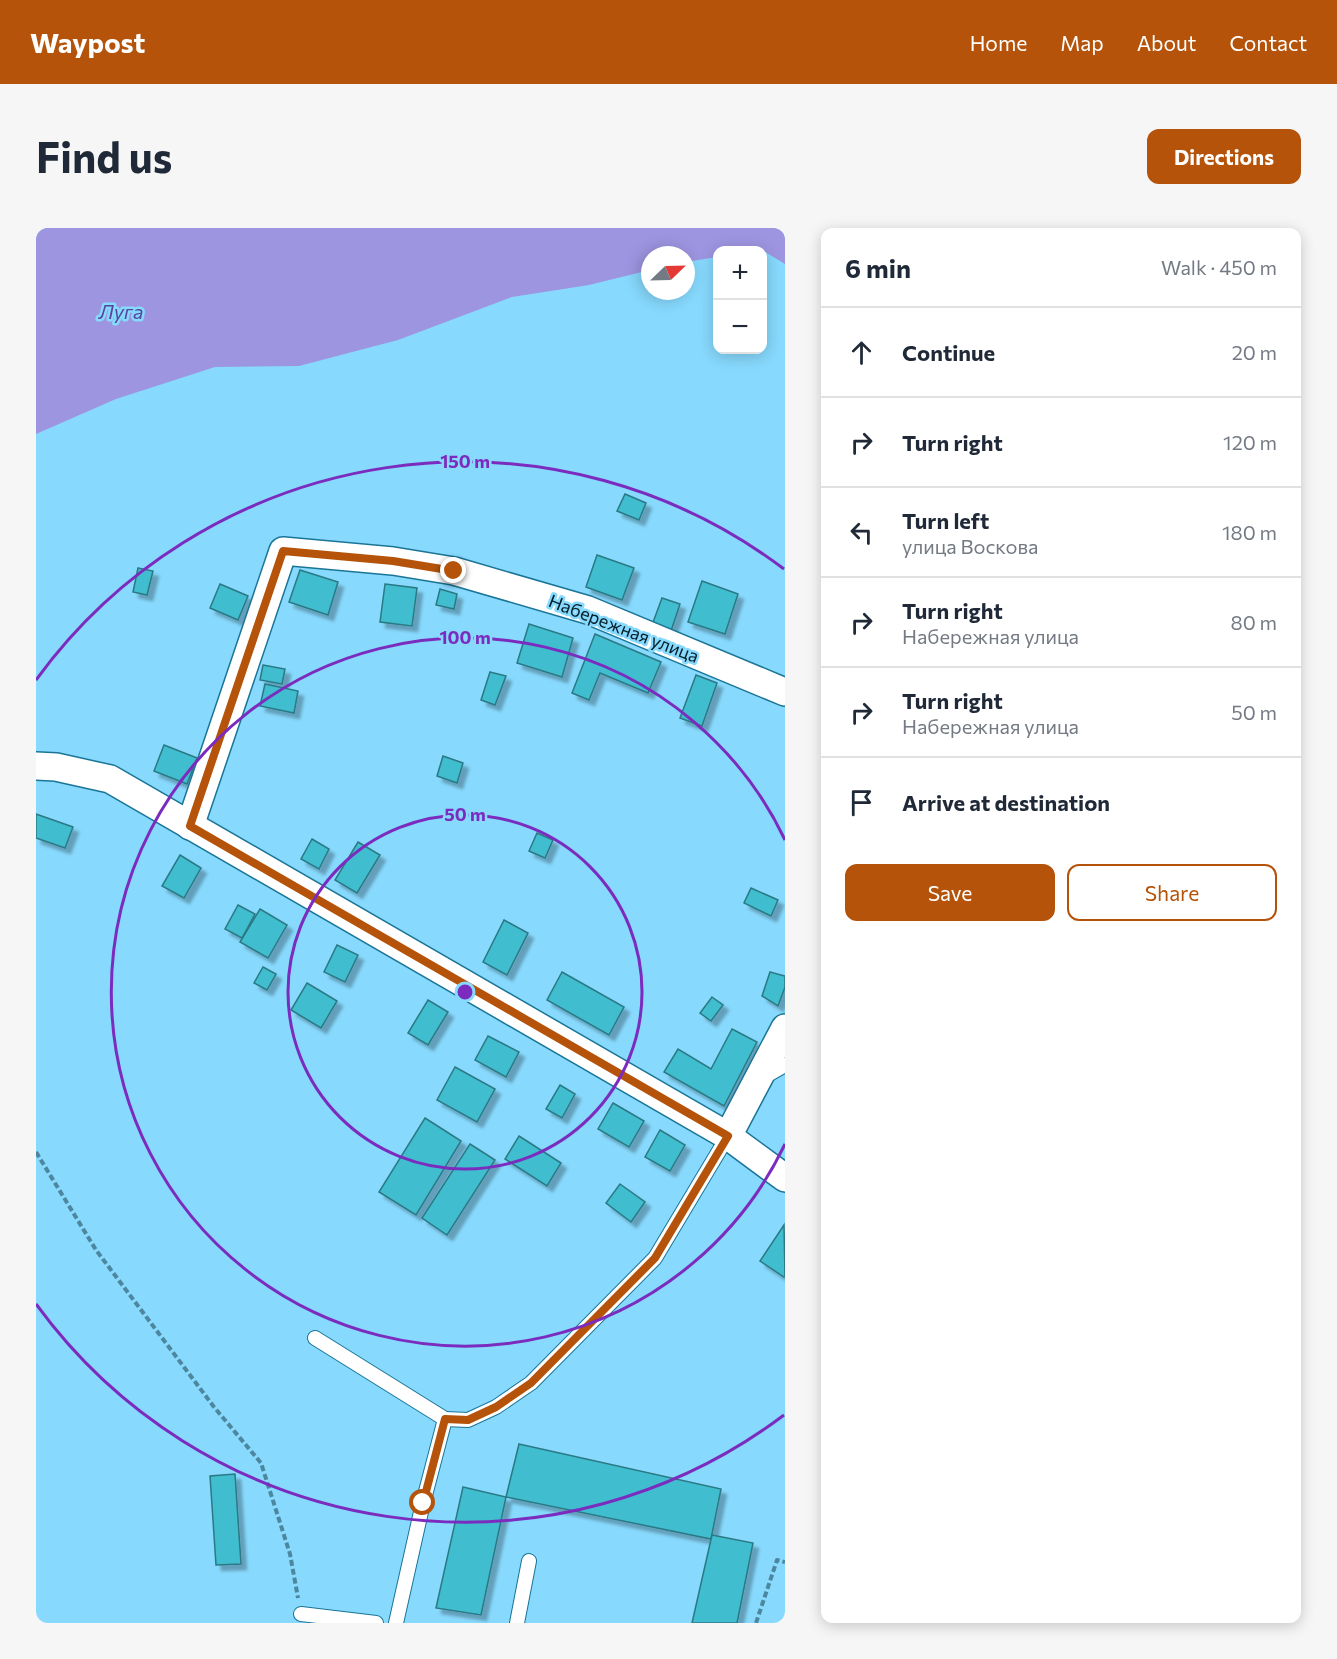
<!DOCTYPE html>
<meta charset="utf-8">
<style>
:root{--surface:#fff;--page:#f6f6f7;--text:#1f2937;--muted:#747a83;--line:#e0e1e3;--accent:#b45309}
body{margin:0;font-family:Commissioner,sans-serif;background:var(--page);color:var(--text)}
.controls{position:absolute;right:18px;top:18px;display:grid;overflow:hidden;border-radius:12px;box-shadow:0 3px 15px #0003}
.controls button{width:54px;height:54px;display:grid;place-items:center;padding:0;border:0;border-bottom:2px solid var(--line);background:var(--surface);color:var(--text);font:30px sans-serif}
.compass{position:absolute;left:605px;top:18px;width:54px;height:54px;border-radius:50%;background:var(--surface);box-shadow:0 3px 15px #0003;rotate:67deg}
.stop{position:absolute;width:18px;height:18px;margin:-14px;border:4px solid #b45309;border-radius:50%;background:#fff}
.stop.end{background:#b45309;border-color:#fff;box-shadow:0 2px 6px #0008}
.list{margin:0;padding:0;list-style:none}
h2{display:flex;justify-content:space-between;align-items:center;height:78px;margin:0;padding:0 24px;font-size:26px}
h2 small{font-size:20px;font-weight:400;color:var(--muted)}
.list li{display:grid;grid-template-columns:39px 1fr auto;gap:18px;align-items:center;box-sizing:border-box;height:90px;padding:0 24px;border-top:2px solid var(--line)}
.list b{display:block;font-size:22px;white-space:nowrap}
.list p{margin:0;font-size:20px;white-space:nowrap;color:var(--muted)}
.list em{font-size:20px;font-style:normal;color:var(--muted)}
.actions{display:flex;gap:12px;padding:18px 24px}
.actions a{flex:1;padding:14px 0;border:2px solid var(--accent);border-radius:12px;text-align:center;font-size:21px;color:var(--accent)}
.actions .main{background:var(--accent);color:#fff}
.icon{flex:none;width:33px;height:33px;fill:none;stroke:currentColor;stroke-width:2;stroke-linecap:round;stroke-linejoin:round}
.map{position:relative;flex:none;width:749px;height:1395px;overflow:hidden;border-radius:12px}
header{display:flex;align-items:center;gap:36px;box-sizing:border-box;height:84px;padding:0 30px;background:var(--accent);color:#fff}
header strong{font-size:28px}
nav{display:flex;gap:33px;margin-inline-start:auto;font-size:21px}
.intro{display:flex;align-items:center;justify-content:space-between;box-sizing:border-box;height:144px;padding:0 36px}
h1{margin:0;font-size:42px}
.button{padding:15px 27px;border-radius:12px;background:var(--accent);color:#fff;font-size:21px;font-weight:700}
main{display:flex;gap:36px;padding:0 36px}
aside{flex:1;background:var(--surface);border-radius:12px;box-shadow:0 3px 15px #0003}
.map>svg:first-child{display:block}
.water{fill:#9e95e1}
.building{fill:#40bdce;stroke:#2b7984;stroke-width:1.5;filter:url(#shadow)}
.lines{fill:none;stroke-linecap:round;stroke-linejoin:round}
.lane-casing{stroke:#1a7596;stroke-width:16}
.street-casing{stroke:#1a7596;stroke-width:30}
.path{stroke:#4d879f;stroke-width:4;stroke-dasharray:6 3;stroke-linecap:butt}
.lane{stroke:#fff;stroke-width:14}
.street{stroke:#fff;stroke-width:27}
.route{stroke:#b45309;stroke-width:8}
.ring{fill:none;stroke:#7b2cbf;stroke-width:3}
.labels{text-anchor:middle;dominant-baseline:central;stroke-width:5;stroke-linejoin:round;paint-order:stroke}
.street-label{font-size:18px;fill:#041e28;stroke:#87d9fd}
.water-label{font-size:20px;font-style:italic;fill:#56459f;stroke:#87d9fd}
.centre{fill:#7b2cbf;stroke:#87d9fd;stroke-width:3}
.ring-label{font-size:18px;text-anchor:middle;font-weight:bold;fill:#7b2cbf;stroke:#87d9fd;stroke-width:5;stroke-linejoin:round;paint-order:stroke}
</style>
<header>
<strong>Waypost</strong>
<nav><a>Home</a><a>Map</a><a>About</a><a>Contact</a></nav>
</header>
<div class="intro"><h1>Find us</h1><a class="button">Directions</a></div>
<main>
<div class="map">
<svg width="749" height="1395" viewBox="0 0 749 1395">
<defs>
<filter id="shadow"><feDropShadow dx="5.5" dy="5.5" stdDeviation="1.5" flood-color="#0004"/></filter>
</defs>
<rect width="100%" height="100%" fill="#87d9fd"/>
<polygon class="water" points="0,0 749,0 749,36 726,22 682,22 681,29 650,34 650,27 614,27 614,42 553,57 476,69 362,112 263,138 179,139 80,171 0,206"/>
<g class="building">
<polygon points="589,266 610,275 603,292 581,283"/>
<polygon points="561,327 598,340 586,372 550,359"/>
<polygon points="102,340 117,343 111,367 97,364"/>
<polygon points="264,342 302,354 292,387 253,374"/>
<polygon points="666,353 702,366 689,406 652,394"/>
<polygon points="184,356 212,368 202,392 174,380"/>
<polygon points="349,356 381,360 376,398 344,394"/>
<polygon points="404,361 421,366 418,381 400,377"/>
<polygon points="626,370 644,376 635,403 616,397"/>
<polygon points="493,396 537,410 526,449 481,435"/>
<polygon points="559,406 625,434 612,465 564,445 553,472 536,465"/>
<polygon points="227,437 249,441 246,456 224,452"/>
<polygon points="454,444 470,448 459,477 445,472"/>
<polygon points="660,447 681,455 666,498 644,490"/>
<polygon points="229,456 262,463 258,485 224,478"/>
<polygon points="128,517 161,530 151,556 118,543"/>
<polygon points="407,528 427,535 421,555 401,548"/>
<polygon points="0,586 37,599 29,620 0,610"/>
<polygon points="501,605 517,612 509,630 493,623"/>
<polygon points="276,611 293,621 283,641 265,631"/>
<polygon points="322,614 344,627 321,665 299,652"/>
<polygon points="144,627 165,640 148,670 126,658"/>
<polygon points="715,660 742,672 735,688 708,675"/>
<polygon points="202,677 219,686 206,710 189,701"/>
<polygon points="224,681 251,697 232,730 204,714"/>
<polygon points="468,692 492,705 471,747 447,734"/>
<polygon points="301,717 322,727 309,754 288,744"/>
<polygon points="227,739 240,746 231,762 218,755"/>
<polygon points="526,744 588,779 573,807 511,772"/>
<polygon points="734,744 749,748 749,759 742,778 726,768"/>
<polygon points="271,755 301,773 285,800 255,782"/>
<polygon points="676,769 687,777 675,793 664,785"/>
<polygon points="392,772 412,784 392,817 372,805"/>
<polygon points="696,801 721,814 688,878 628,844 642,821 675,841"/>
<polygon points="452,808 483,824 470,849 439,832"/>
<polygon points="419,839 459,861 441,894 401,872"/>
<polygon points="524,857 539,866 526,890 510,881"/>
<polygon points="577,875 608,893 593,919 562,901"/>
<polygon points="389,890 425,913 380,987 343,964"/>
<polygon points="624,902 649,917 634,943 609,929"/>
<polygon points="483,908 525,935 511,958 469,931"/>
<polygon points="434,916 459,932 411,1007 386,990"/>
<polygon points="584,956 609,974 595,994 570,975"/>
<polygon points="748,997 749,1048 748,1049 724,1033"/>
<polygon points="483,1216 685,1261 675,1311 470,1269"/>
<polygon points="199,1246 205,1336 180,1337 174,1248"/>
<polygon points="427,1259 470,1269 445,1387 400,1380"/>
<polygon points="676,1307 717,1315 701,1395 656,1395"/>
</g>
<g class="lines">
<g class="lane-casing">
<g id="lane">
<polyline points="728,849 749,837"/>
<polyline points="279,1110 409,1191 387,1275 360,1395"/>
<polyline points="409,1191 432,1192 460,1179 495,1155 619,1030 692,908"/>
<polyline points="265,1386 340,1395"/>
<polyline points="481,1395 493,1333"/>
</g>
</g>
<g class="street-casing">
<g id="street">
<polyline points="0,538 20,539 74,551 692,908 749,950"/>
<polyline points="154,598 247,323 357,333 418,343 552,382 749,464"/>
<polyline points="692,908 749,800"/>
</g>
</g>
<g class="path">
<polyline points="0,924 60,1022 178,1179 225,1235 254,1326 262,1370"/>
<polyline points="720,1395 741,1332 749,1334"/>
</g>
<use href="#lane" class="lane"/>
<use href="#street" class="street"/>
</g>
<g class="lines">
<polyline class="route" points="387,1275 409,1191 432,1192 460,1179 495,1155 619,1030 692,908 154,598 247,323 357,333 418,343"/>
</g>
<g class="ring">
<circle cx="429" cy="764" r="177"/>
<path d="M749 916A354 354 0 1 1 749 612"/>
<path d="M748 1187A530 530 0 0 1 0 1076M0 452A530 530 0 0 1 748 341"/>
</g>
<g class="labels">
<g class="street-label">
<text transform="translate(588 400) rotate(21)">Набережная улица</text>
</g>
<g class="water-label">
<text x="85" y="83">Луга</text>
</g>
</g>
<circle cx="429" cy="764" r="9" class="centre"/>
<g class="ring-label">
<text x="429" y="240">150 m</text>
<text x="429" y="416">100 m</text>
<text x="429" y="593">50 m</text>
</g>
</svg>
<div class="controls">
<button>+</button>
<button>−</button>
</div>
<svg class="compass" viewBox="-18 -18 36 36"><path d="M0-13l5 13h-10z" fill="#e53935"/><path d="M0 13l5-13h-10z" fill="#747a83"/></svg>
<div class="stop" style="left:387px;top:1275px"></div>
<div class="stop end" style="left:418px;top:343px"></div>
</div>
<aside>
<h2>6 min<small>Walk · 450 m</small></h2>
<ul class="list">
<li><svg class="icon" aria-label="ahead" viewBox="0 0 24 24"><path d="M12 20V5M6 11l6-6 6 6"/></svg><div><b>Continue</b></div><em>20 m</em></li>
<li><svg class="icon" aria-label="right" viewBox="0 0 24 24"><path d="M7 20v-9h11M14 6l5 5-5 5"/></svg><div><b>Turn right</b></div><em>120 m</em></li>
<li><svg class="icon" aria-label="left" viewBox="0 0 24 24"><path d="M17 20v-9H6M10 6l-5 5 5 5"/></svg><div><b>Turn left</b><p>улица Воскова</p></div><em>180 m</em></li>
<li><svg class="icon" aria-label="right" viewBox="0 0 24 24"><path d="M7 20v-9h11M14 6l5 5-5 5"/></svg><div><b>Turn right</b><p>Набережная улица</p></div><em>80 m</em></li>
<li><svg class="icon" aria-label="right" viewBox="0 0 24 24"><path d="M7 20v-9h11M14 6l5 5-5 5"/></svg><div><b>Turn right</b><p>Набережная улица</p></div><em>50 m</em></li>
<li><svg class="icon" aria-label="arrive" viewBox="0 0 24 24"><path d="M6 21V4h12l-3 4 3 4H6"/></svg><div><b>Arrive at destination</b></div></li>
</ul>
<div class="actions"><a class="main">Save</a><a>Share</a></div>
</aside>
</main>
